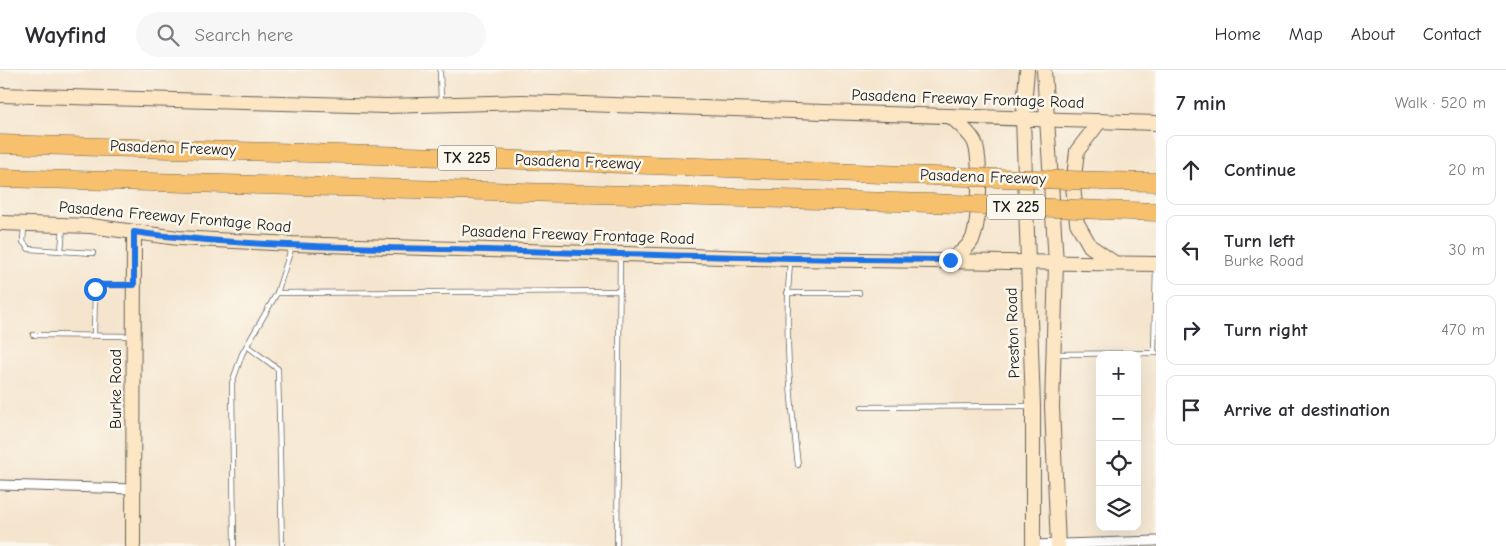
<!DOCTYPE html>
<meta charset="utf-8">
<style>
:root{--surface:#fff;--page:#f7f7f7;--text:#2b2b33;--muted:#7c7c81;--line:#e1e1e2}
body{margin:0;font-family:"Comic Neue",sans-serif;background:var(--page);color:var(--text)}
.controls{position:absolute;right:15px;bottom:15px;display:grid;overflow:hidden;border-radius:10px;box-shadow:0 5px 20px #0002}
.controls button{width:45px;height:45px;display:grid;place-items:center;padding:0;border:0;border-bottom:1px solid var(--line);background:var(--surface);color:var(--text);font:25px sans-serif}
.stop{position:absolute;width:15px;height:15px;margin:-11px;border:4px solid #1a73e8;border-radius:50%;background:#fff}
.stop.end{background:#1a73e8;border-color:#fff;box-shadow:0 1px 5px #0008}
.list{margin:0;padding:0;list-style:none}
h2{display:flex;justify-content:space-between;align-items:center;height:65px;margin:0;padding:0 20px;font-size:21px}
h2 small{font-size:16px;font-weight:400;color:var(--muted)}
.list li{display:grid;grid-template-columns:32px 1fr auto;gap:15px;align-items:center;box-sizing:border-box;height:70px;margin:0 10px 10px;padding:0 10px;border:1px solid var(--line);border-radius:10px}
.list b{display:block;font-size:19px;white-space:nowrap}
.list p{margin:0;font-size:16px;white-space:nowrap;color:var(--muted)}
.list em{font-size:16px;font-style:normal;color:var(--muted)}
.icon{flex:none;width:28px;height:28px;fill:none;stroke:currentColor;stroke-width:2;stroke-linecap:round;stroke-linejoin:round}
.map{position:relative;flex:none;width:1156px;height:476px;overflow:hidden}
header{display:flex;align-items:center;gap:30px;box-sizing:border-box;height:70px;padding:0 25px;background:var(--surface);border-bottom:1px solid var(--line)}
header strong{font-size:24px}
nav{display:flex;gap:28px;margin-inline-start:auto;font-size:18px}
.search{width:350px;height:45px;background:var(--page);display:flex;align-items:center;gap:12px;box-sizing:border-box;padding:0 18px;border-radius:28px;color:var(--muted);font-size:19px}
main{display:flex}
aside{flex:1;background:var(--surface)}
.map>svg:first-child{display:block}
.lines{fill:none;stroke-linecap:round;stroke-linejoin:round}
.lane-casing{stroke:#68625a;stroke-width:6}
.street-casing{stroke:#68625a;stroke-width:11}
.secondary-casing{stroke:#68625a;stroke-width:16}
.highway-casing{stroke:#68625a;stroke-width:19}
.lane{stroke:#fff;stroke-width:4.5}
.street{stroke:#fff;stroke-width:9}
.secondary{stroke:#fce6c4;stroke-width:14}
.highway{stroke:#f7c06c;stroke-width:18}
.highway-bridge-casing{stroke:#68625a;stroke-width:19;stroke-linecap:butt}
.highway-bridge{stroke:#f7c06c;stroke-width:18}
.route{stroke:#1a73e8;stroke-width:6}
.labels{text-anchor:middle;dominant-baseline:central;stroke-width:5;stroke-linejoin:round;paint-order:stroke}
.shield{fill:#fbf7ec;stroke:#5f5e5a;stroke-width:1}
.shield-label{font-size:15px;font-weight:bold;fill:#1c1c1c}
.street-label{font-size:16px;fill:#1c1c1c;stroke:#fbf7ec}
</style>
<header>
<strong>Wayfind</strong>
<div class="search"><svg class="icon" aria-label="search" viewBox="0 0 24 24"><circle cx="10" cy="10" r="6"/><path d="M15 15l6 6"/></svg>Search here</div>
<nav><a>Home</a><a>Map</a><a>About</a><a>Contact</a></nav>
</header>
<main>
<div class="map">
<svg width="1156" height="476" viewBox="0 0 1156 476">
<rect width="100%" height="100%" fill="#fbf7ec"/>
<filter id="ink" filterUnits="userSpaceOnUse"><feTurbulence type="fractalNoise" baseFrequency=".02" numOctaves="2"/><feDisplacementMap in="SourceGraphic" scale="10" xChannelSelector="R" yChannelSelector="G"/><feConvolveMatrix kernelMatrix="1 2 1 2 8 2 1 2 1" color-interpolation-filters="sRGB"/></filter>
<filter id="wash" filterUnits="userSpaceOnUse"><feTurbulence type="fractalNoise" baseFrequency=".0096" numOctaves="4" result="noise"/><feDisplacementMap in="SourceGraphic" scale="20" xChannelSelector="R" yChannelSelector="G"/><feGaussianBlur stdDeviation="1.12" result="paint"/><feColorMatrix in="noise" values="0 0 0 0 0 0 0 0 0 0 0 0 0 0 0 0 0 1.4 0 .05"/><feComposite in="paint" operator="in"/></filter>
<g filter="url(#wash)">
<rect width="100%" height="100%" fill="#f5e5ce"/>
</g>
<g filter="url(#ink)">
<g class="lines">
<g class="lane-casing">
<g id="lane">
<polyline points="440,0 441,32"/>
<polyline points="24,155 23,172 29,179 93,183"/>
<polyline points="61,181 63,158"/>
<path d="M790,192C784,260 790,327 798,395"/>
<polyline points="277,223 620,221"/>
<polyline points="787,223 859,223"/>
<polyline points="33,265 132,266"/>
<polyline points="94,265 95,219 99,215 133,215"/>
<polyline points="247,276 278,299 282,476"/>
<polyline points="1154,283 1156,196"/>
<polyline points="1057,284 1156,283"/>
<polyline points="862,337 1031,336"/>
<polyline points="234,476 232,313 242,284 277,223 292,176"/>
<polyline points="617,476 620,185"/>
</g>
</g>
<g class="street-casing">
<g id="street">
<polyline points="0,415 133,419"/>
<polyline points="1033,475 1156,471"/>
</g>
</g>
<g class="secondary-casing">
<g id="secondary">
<polyline points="1027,0 1023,48 1033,336 1033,476"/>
<polyline points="1044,0 1056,193 1052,337 1058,476"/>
<polyline points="0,25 386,36 523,32 1156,53"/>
<polyline points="1100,51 1077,81 1073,116 1077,153 1090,176 1113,192"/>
<polyline points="0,153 91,156 178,168 292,174 790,189 1156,194"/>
<path d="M950,190C958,185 967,179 972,170C980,155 982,86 974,71C968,61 959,54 950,46"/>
<polyline points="133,476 134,162"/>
</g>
</g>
<g class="highway-casing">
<g id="highway">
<polyline points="0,74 443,87 933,106"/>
<polyline points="0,108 931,133"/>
<polyline points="1103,111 1156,112"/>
<polyline points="1102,140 1156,142"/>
</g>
</g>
<use href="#lane" class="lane"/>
<use href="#street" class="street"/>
<use href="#secondary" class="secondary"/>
<use href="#highway" class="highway"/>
<g class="highway-bridge-casing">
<g id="highway-bridge">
<polyline points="933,106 1103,111"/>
<polyline points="931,133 1102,140"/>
</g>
</g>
<use href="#highway-bridge" class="highway-bridge"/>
</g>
</g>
<g class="lines" filter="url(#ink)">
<path class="route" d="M95,219L99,215H134V162C250,178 369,177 486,180C641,185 795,189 950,190"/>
</g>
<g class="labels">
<g class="shield">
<rect x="438" y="75.5" width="58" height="25" rx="4"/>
<rect x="987" y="124.5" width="58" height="25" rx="4"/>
</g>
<g class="shield-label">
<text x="467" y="88">TX 225</text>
<text x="1016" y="137">TX 225</text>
</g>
<g class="street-label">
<text transform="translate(968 29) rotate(2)">Pasadena Freeway Frontage Road</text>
<text transform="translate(173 78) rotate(2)">Pasadena Freeway</text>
<text transform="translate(578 92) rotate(2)">Pasadena Freeway</text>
<text transform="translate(983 107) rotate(2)">Pasadena Freeway</text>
<text transform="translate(175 147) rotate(5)">Pasadena Freeway Frontage Road</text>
<text transform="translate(578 165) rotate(2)">Pasadena Freeway Frontage Road</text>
<text transform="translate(1013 263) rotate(-92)">Preston Road</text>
<text transform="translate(116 319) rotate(-90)">Burke Road</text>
</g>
</g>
</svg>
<div class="controls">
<button>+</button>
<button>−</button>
<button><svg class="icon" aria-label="locate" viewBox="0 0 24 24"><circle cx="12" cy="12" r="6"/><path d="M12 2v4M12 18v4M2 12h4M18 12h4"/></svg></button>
<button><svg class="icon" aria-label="layers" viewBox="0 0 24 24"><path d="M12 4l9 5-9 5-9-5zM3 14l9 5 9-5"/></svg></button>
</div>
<div class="stop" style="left:95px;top:219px"></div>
<div class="stop end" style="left:950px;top:190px"></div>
</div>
<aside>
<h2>7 min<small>Walk · 520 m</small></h2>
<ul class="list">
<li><svg class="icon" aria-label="ahead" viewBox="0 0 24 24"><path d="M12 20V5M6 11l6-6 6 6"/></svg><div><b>Continue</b></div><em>20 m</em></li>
<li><svg class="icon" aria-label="left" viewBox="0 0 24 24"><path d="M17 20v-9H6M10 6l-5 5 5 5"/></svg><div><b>Turn left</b><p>Burke Road</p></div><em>30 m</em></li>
<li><svg class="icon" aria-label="right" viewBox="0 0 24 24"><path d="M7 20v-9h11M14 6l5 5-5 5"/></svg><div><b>Turn right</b></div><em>470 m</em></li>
<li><svg class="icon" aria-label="arrive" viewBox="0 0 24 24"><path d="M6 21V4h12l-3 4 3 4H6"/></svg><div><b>Arrive at destination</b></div></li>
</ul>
</aside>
</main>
